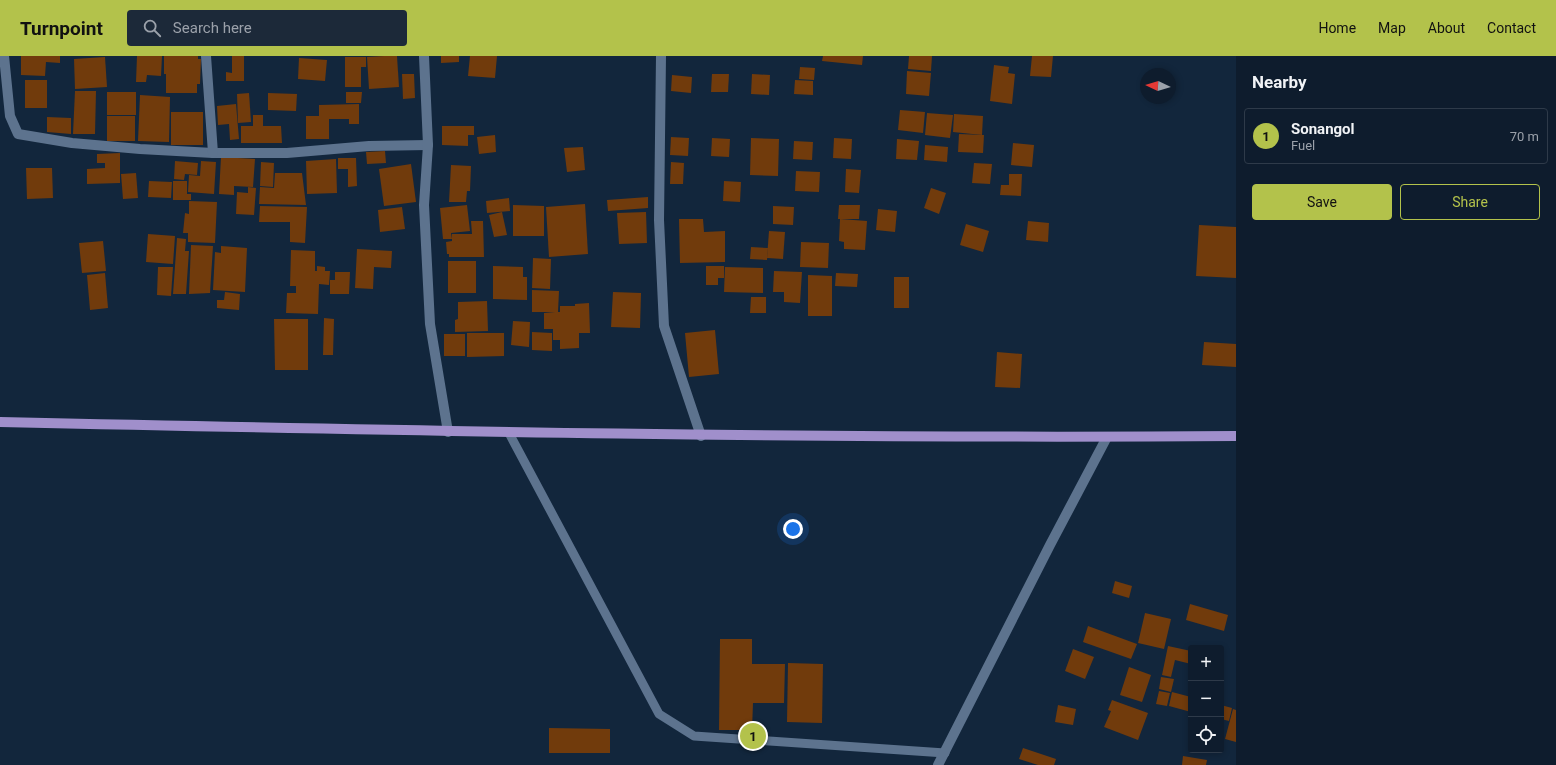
<!DOCTYPE html>
<meta charset="utf-8">
<style>
:root{--surface:#0e1c2d;--page:#1c2939;--text:#f1f3f6;--muted:#9ba1aa;--line:#2e3a49;--accent:#b3c24b}
body{margin:0;font-family:Roboto,sans-serif;background:var(--page);color:var(--text)}
.controls{position:absolute;right:12px;bottom:12px;display:grid;overflow:hidden;border-radius:4px;box-shadow:0 2px 6px #0003}
.controls button{width:36px;height:36px;display:grid;place-items:center;padding:0;border:0;border-bottom:1px solid var(--line);background:var(--surface);color:var(--text);font:20px sans-serif}
.compass{position:absolute;left:1140px;top:12px;width:36px;height:36px;border-radius:50%;background:var(--surface);box-shadow:0 2px 6px #0003;rotate:274deg}
.you{position:absolute;left:793px;top:473px;width:14px;height:14px;margin:-10px;border:3px solid #fff;border-radius:50%;background:#1a73e8;box-shadow:0 0 0 6px #1a73e833}
.badge{display:grid;place-items:center;width:26px;height:26px;border-radius:50%;background:var(--accent);color:#111;font-size:13px;font-weight:700}
.pin{position:absolute;translate:-50% -50%;border:2px solid #fff;box-shadow:0 1px 4px #0006}
.list{margin:0;padding:0;list-style:none}
h2{display:flex;justify-content:space-between;align-items:center;height:52px;margin:0;padding:0 16px;font-size:17px}
h2 small{font-size:13px;font-weight:400;color:var(--muted)}
.list li{display:grid;grid-template-columns:26px 1fr auto;gap:12px;align-items:center;box-sizing:border-box;height:56px;margin:0 8px 8px;padding:0 8px;border:1px solid var(--line);border-radius:4px}
.list b{display:block;font-size:15px;white-space:nowrap}
.list p{margin:0;font-size:13px;white-space:nowrap;color:var(--muted)}
.list em{font-size:13px;font-style:normal;color:var(--muted)}
.actions{display:flex;gap:8px;padding:12px 16px}
.actions a{flex:1;padding:9px 0;border:1px solid var(--accent);border-radius:4px;text-align:center;font-size:14px;color:var(--accent)}
.actions .main{background:var(--accent);color:#111}
.icon{flex:none;width:22px;height:22px;fill:none;stroke:currentColor;stroke-width:2;stroke-linecap:round;stroke-linejoin:round}
.map{position:relative;flex:none;width:1236px;height:709px;overflow:hidden}
header{display:flex;align-items:center;gap:24px;box-sizing:border-box;height:56px;padding:0 20px;background:var(--accent);color:#111}
header strong{font-size:19px}
nav{display:flex;gap:22px;margin-inline-start:auto;font-size:14px}
.search{width:280px;height:36px;background:var(--page);display:flex;align-items:center;gap:10px;box-sizing:border-box;padding:0 14px;border-radius:4px;color:var(--muted);font-size:15px}
main{display:flex}
aside{flex:1;background:var(--surface)}
.map>svg:first-child{display:block}
.building{fill:#713b0c}
.lines{fill:none;stroke-linecap:round;stroke-linejoin:round}
.service{stroke:#5d738e;stroke-width:9}
.minor{stroke:#5d738e;stroke-width:10}
.primary{stroke:#a08fcb;stroke-width:10}
</style>
<header>
<strong>Turnpoint</strong>
<div class="search"><svg class="icon" aria-label="search" viewBox="0 0 24 24"><circle cx="10" cy="10" r="6"/><path d="M15 15l6 6"/></svg>Search here</div>
<nav><a>Home</a><a>Map</a><a>About</a><a>Contact</a></nav>
</header>
<main>
<div class="map">
<svg width="1236" height="709" viewBox="0 0 1236 709">
<rect width="100%" height="100%" fill="#12263c"/>
<g class="building">
<polygon points="21,0 60,0 60,7 46,6 45,20 21,19"/>
<polygon points="137,0 162,0 161,20 147,19 146,26 136,26"/>
<polygon points="164,0 198,0 198,3 201,3 200,28 197,28 197,37 166,37 166,18 164,18"/>
<polygon points="232,0 244,0 244,25 226,25 226,16 232,17"/>
<polygon points="384,0 397,0 399,31 369,33 367,1"/>
<polygon points="441,0 459,0 459,6 441,7"/>
<polygon points="470,0 497,0 495,22 468,20"/>
<polygon points="823,0 863,0 862,9 822,5"/>
<polygon points="909,0 932,0 931,15 908,13"/>
<polygon points="1032,0 1053,0 1051,21 1030,20"/>
<polygon points="105,1 107,31 75,33 74,3"/>
<polygon points="345,1 366,1 366,11 361,11 361,31 345,31"/>
<polygon points="299,2 327,4 325,25 298,23"/>
<polygon points="994,9 1009,11 1008,17 1015,18 1012,48 990,45"/>
<polygon points="800,11 815,12 814,24 799,23"/>
<polygon points="907,15 931,17 929,40 906,38"/>
<polygon points="402,18 414,18 415,42 403,43"/>
<polygon points="712,18 729,18 728,36 711,36"/>
<polygon points="752,18 770,19 769,39 751,38"/>
<polygon points="672,19 692,21 691,37 671,35"/>
<rect x="25" y="24" width="22" height="28"/>
<polygon points="795,24 813,25 813,39 794,38"/>
<polygon points="75,35 96,35 95,78 73,78"/>
<rect x="107" y="36" width="29" height="23"/>
<polygon points="346,36 362,36 361,47 346,47"/>
<polygon points="249,37 251,66 238,67 237,38"/>
<polygon points="268,37 297,38 296,55 268,54"/>
<polygon points="140,39 170,41 169,86 138,85"/>
<polygon points="236,48 239,83 230,84 229,68 218,69 217,50"/>
<polygon points="359,48 359,68 349,68 349,63 329,63 329,83 306,83 306,60 319,60 319,49"/>
<polygon points="900,54 925,56 923,77 898,74"/>
<rect x="171" y="56" width="32" height="33"/>
<polygon points="927,57 953,59 950,82 925,79"/>
<polygon points="954,58 983,60 982,79 953,76"/>
<polygon points="253,59 263,59 263,70 281,70 282,87 241,87 241,70 253,70"/>
<rect x="107" y="60" width="28" height="25"/>
<polygon points="47,61 71,62 71,78 47,76"/>
<polygon points="442,70 474,70 474,79 468,79 468,90 442,89"/>
<polygon points="959,78 984,79 983,97 958,96"/>
<polygon points="495,79 496,96 479,98 477,81"/>
<polygon points="671,81 689,82 688,100 670,99"/>
<polygon points="712,82 730,83 729,101 711,100"/>
<polygon points="751,82 779,83 778,120 750,119"/>
<polygon points="834,82 852,83 851,103 833,102"/>
<polygon points="897,83 919,85 917,104 896,103"/>
<polygon points="794,85 813,86 812,104 793,103"/>
<polygon points="1013,87 1034,89 1032,111 1011,109"/>
<polygon points="925,89 948,91 947,106 924,104"/>
<polygon points="583,91 585,114 567,116 564,92"/>
<polygon points="385,95 386,107 367,108 366,96"/>
<polygon points="120,97 120,127 87,128 87,113 105,112 105,107 97,107 97,98"/>
<polygon points="221,101 255,103 253,131 234,130 234,139 219,138"/>
<polygon points="338,102 356,102 357,130 348,131 348,113 338,113"/>
<polygon points="336,103 337,137 307,138 306,105"/>
<polygon points="175,105 198,107 197,119 185,118 184,124 174,123"/>
<polygon points="201,105 216,106 214,138 188,136 189,119 200,120"/>
<polygon points="261,106 274,107 273,131 260,130"/>
<polygon points="671,106 684,107 683,128 670,128"/>
<polygon points="974,107 992,108 990,128 972,127"/>
<polygon points="411,108 416,146 384,150 379,113"/>
<polygon points="451,109 471,110 470,135 467,135 466,146 449,146"/>
<polygon points="26,112 52,112 53,142 27,143"/>
<polygon points="846,113 861,114 859,137 845,136"/>
<polygon points="796,115 820,116 819,136 795,135"/>
<polygon points="136,117 138,142 123,143 121,118"/>
<polygon points="275,117 302,117 306,149 259,148 260,131 274,132"/>
<polygon points="1009,118 1022,118 1021,140 1000,139 1001,129 1009,129"/>
<polygon points="149,125 172,126 171,142 148,141"/>
<polygon points="173,125 187,125 187,138 191,138 191,144 173,144"/>
<polygon points="724,125 741,126 740,146 723,145"/>
<polygon points="248,131 256,132 254,159 236,158 237,136 248,137"/>
<polygon points="931,132 946,137 939,158 924,152"/>
<polygon points="648,141 648,152 608,155 607,144"/>
<polygon points="509,142 510,155 487,157 486,145"/>
<polygon points="189,145 217,146 215,187 188,186 188,177 183,177 185,157 189,158"/>
<polygon points="585,148 588,198 549,201 546,151"/>
<polygon points="467,149 470,175 451,177 452,183 443,183 440,152"/>
<polygon points="513,149 544,150 544,180 513,180"/>
<polygon points="839,149 860,149 859,163 838,163"/>
<polygon points="260,150 307,151 305,187 290,186 290,166 259,166"/>
<polygon points="773,150 794,151 793,169 773,168"/>
<polygon points="402,151 405,173 380,176 378,154"/>
<polygon points="878,153 897,155 895,176 876,174"/>
<polygon points="502,156 507,179 494,181 489,159"/>
<polygon points="646,156 647,187 619,188 617,157"/>
<polygon points="679,163 703,163 704,176 725,175 725,206 680,207"/>
<polygon points="840,163 867,165 865,194 844,193 844,186 839,185"/>
<polygon points="471,165 483,165 484,201 449,201 449,198 447,198 446,186 452,185 452,178 472,178"/>
<polygon points="1028,165 1049,167 1048,186 1026,184"/>
<polygon points="966,168 989,175 983,196 960,189"/>
<polygon points="1199,169 1236,171 1236,222 1196,220"/>
<polygon points="769,175 785,176 783,203 767,202"/>
<polygon points="148,178 175,180 173,208 146,206"/>
<polygon points="177,182 186,183 185,195 189,195 186,238 173,238"/>
<polygon points="103,185 106,215 82,217 79,187"/>
<polygon points="801,186 829,187 828,212 800,211"/>
<polygon points="191,189 213,190 210,237 189,238"/>
<polygon points="221,190 247,192 245,236 213,234 215,196 221,197"/>
<polygon points="751,191 768,192 767,204 750,203"/>
<polygon points="357,193 392,195 391,212 374,211 373,233 355,232"/>
<polygon points="291,194 315,195 315,215 317,215 317,210 325,211 325,215 330,215 329,229 319,228 318,258 286,257 287,237 296,237 296,230 290,230"/>
<polygon points="533,202 551,203 550,233 532,232"/>
<rect x="448" y="205" width="28" height="32"/>
<polygon points="493,210 523,211 523,221 527,221 527,244 493,243"/>
<polygon points="706,210 724,210 724,222 718,222 718,229 706,229"/>
<polygon points="158,211 173,211 171,240 157,239"/>
<polygon points="725,211 763,212 763,237 724,236"/>
<polygon points="774,215 802,216 800,247 784,246 784,236 773,236"/>
<polygon points="335,216 350,216 349,238 330,238 330,224 335,224"/>
<polygon points="105,217 108,252 90,254 87,219"/>
<polygon points="836,217 858,218 857,231 835,230"/>
<polygon points="808,219 832,220 832,260 808,260"/>
<rect x="894" y="221" width="15" height="31"/>
<polygon points="532,234 559,235 558,256 560,256 560,250 575,250 575,248 589,247 590,277 579,277 579,292 560,293 560,284 553,284 553,273 544,273 544,257 555,256 532,256"/>
<polygon points="225,236 240,238 239,254 217,252 217,244 224,244"/>
<polygon points="613,236 641,237 640,272 611,271"/>
<polygon points="751,241 766,241 766,257 750,257"/>
<polygon points="487,245 488,275 455,276 455,264 458,263 458,246"/>
<polygon points="324,262 334,263 333,299 323,299"/>
<polygon points="274,263 308,263 308,314 275,314"/>
<polygon points="513,265 530,266 529,291 511,289"/>
<polygon points="715,274 719,318 689,321 685,277"/>
<polygon points="532,276 552,277 552,295 532,294"/>
<polygon points="467,277 504,277 504,300 467,301"/>
<rect x="444" y="278" width="21" height="22"/>
<polygon points="1204,286 1236,288 1236,311 1202,309"/>
<polygon points="997,296 1022,298 1020,332 995,331"/>
<polygon points="1115,525 1132,530 1129,542 1112,537"/>
<polygon points="1190,548 1228,559 1224,575 1186,564"/>
<polygon points="1145,557 1171,563 1164,593 1138,587"/>
<polygon points="1088,570 1137,588 1131,603 1083,586"/>
<polygon points="720,583 752,583 752,608 785,608 784,647 753,647 752,674 719,674"/>
<polygon points="1168,590 1191,595 1191,608 1175,604 1171,621 1162,619"/>
<polygon points="1073,593 1094,601 1085,623 1065,615"/>
<polygon points="788,607 823,608 822,667 787,666"/>
<polygon points="1129,611 1151,619 1142,646 1120,639"/>
<polygon points="1161,621 1174,623 1171,636 1159,633"/>
<polygon points="1159,635 1170,637 1167,650 1156,648"/>
<polygon points="1172,636 1191,641 1191,656 1169,650"/>
<polygon points="1112,644 1148,657 1138,684 1104,671 1111,655 1108,654"/>
<polygon points="1058,649 1076,653 1073,669 1055,666"/>
<polygon points="1221,649 1232,652 1229,665 1221,663"/>
<polygon points="1233,653 1236,654 1236,686 1225,683"/>
<polygon points="549,672 610,673 610,697 549,697"/>
<polygon points="1023,692 1056,703 1054,709 1038,709 1019,703"/>
<polygon points="1183,700 1207,704 1206,709 1182,709"/>
</g>
<g class="lines">
<polyline class="service" points="509,377 659,658 694,680 945,697"/>
<g class="minor">
<polyline points="4,0 10,60 18,78 72,87 140,93 213,97 287,97 369,90 428,89"/>
<polyline points="206,0 213,97"/>
<polyline points="424,0 428,89 424,149 430,268 448,376"/>
<polyline points="661,0 659,164 664,270 701,380"/>
<polyline points="938,709 1050,489 1107,381"/>
</g>
<path class="primary" d="M0,366C412,375 824,383 1236,380"/>
</g>
</svg>
<div class="controls">
<button>+</button>
<button>−</button>
<button><svg class="icon" aria-label="locate" viewBox="0 0 24 24"><circle cx="12" cy="12" r="6"/><path d="M12 2v4M12 18v4M2 12h4M18 12h4"/></svg></button>
</div>
<svg class="compass" viewBox="-18 -18 36 36"><path d="M0-13l5 13h-10z" fill="#e53935"/><path d="M0 13l5-13h-10z" fill="#9ba1aa"/></svg>
<div class="you"></div>
<div class="pin badge" style="left:753px;top:680px">1</div>
</div>
<aside>
<h2>Nearby<small></small></h2>
<ul class="list">
<li><span class="badge">1</span><div><b>Sonangol</b><p>Fuel</p></div><em>70 m</em></li>
</ul>
<div class="actions"><a class="main">Save</a><a>Share</a></div>
</aside>
</main>
